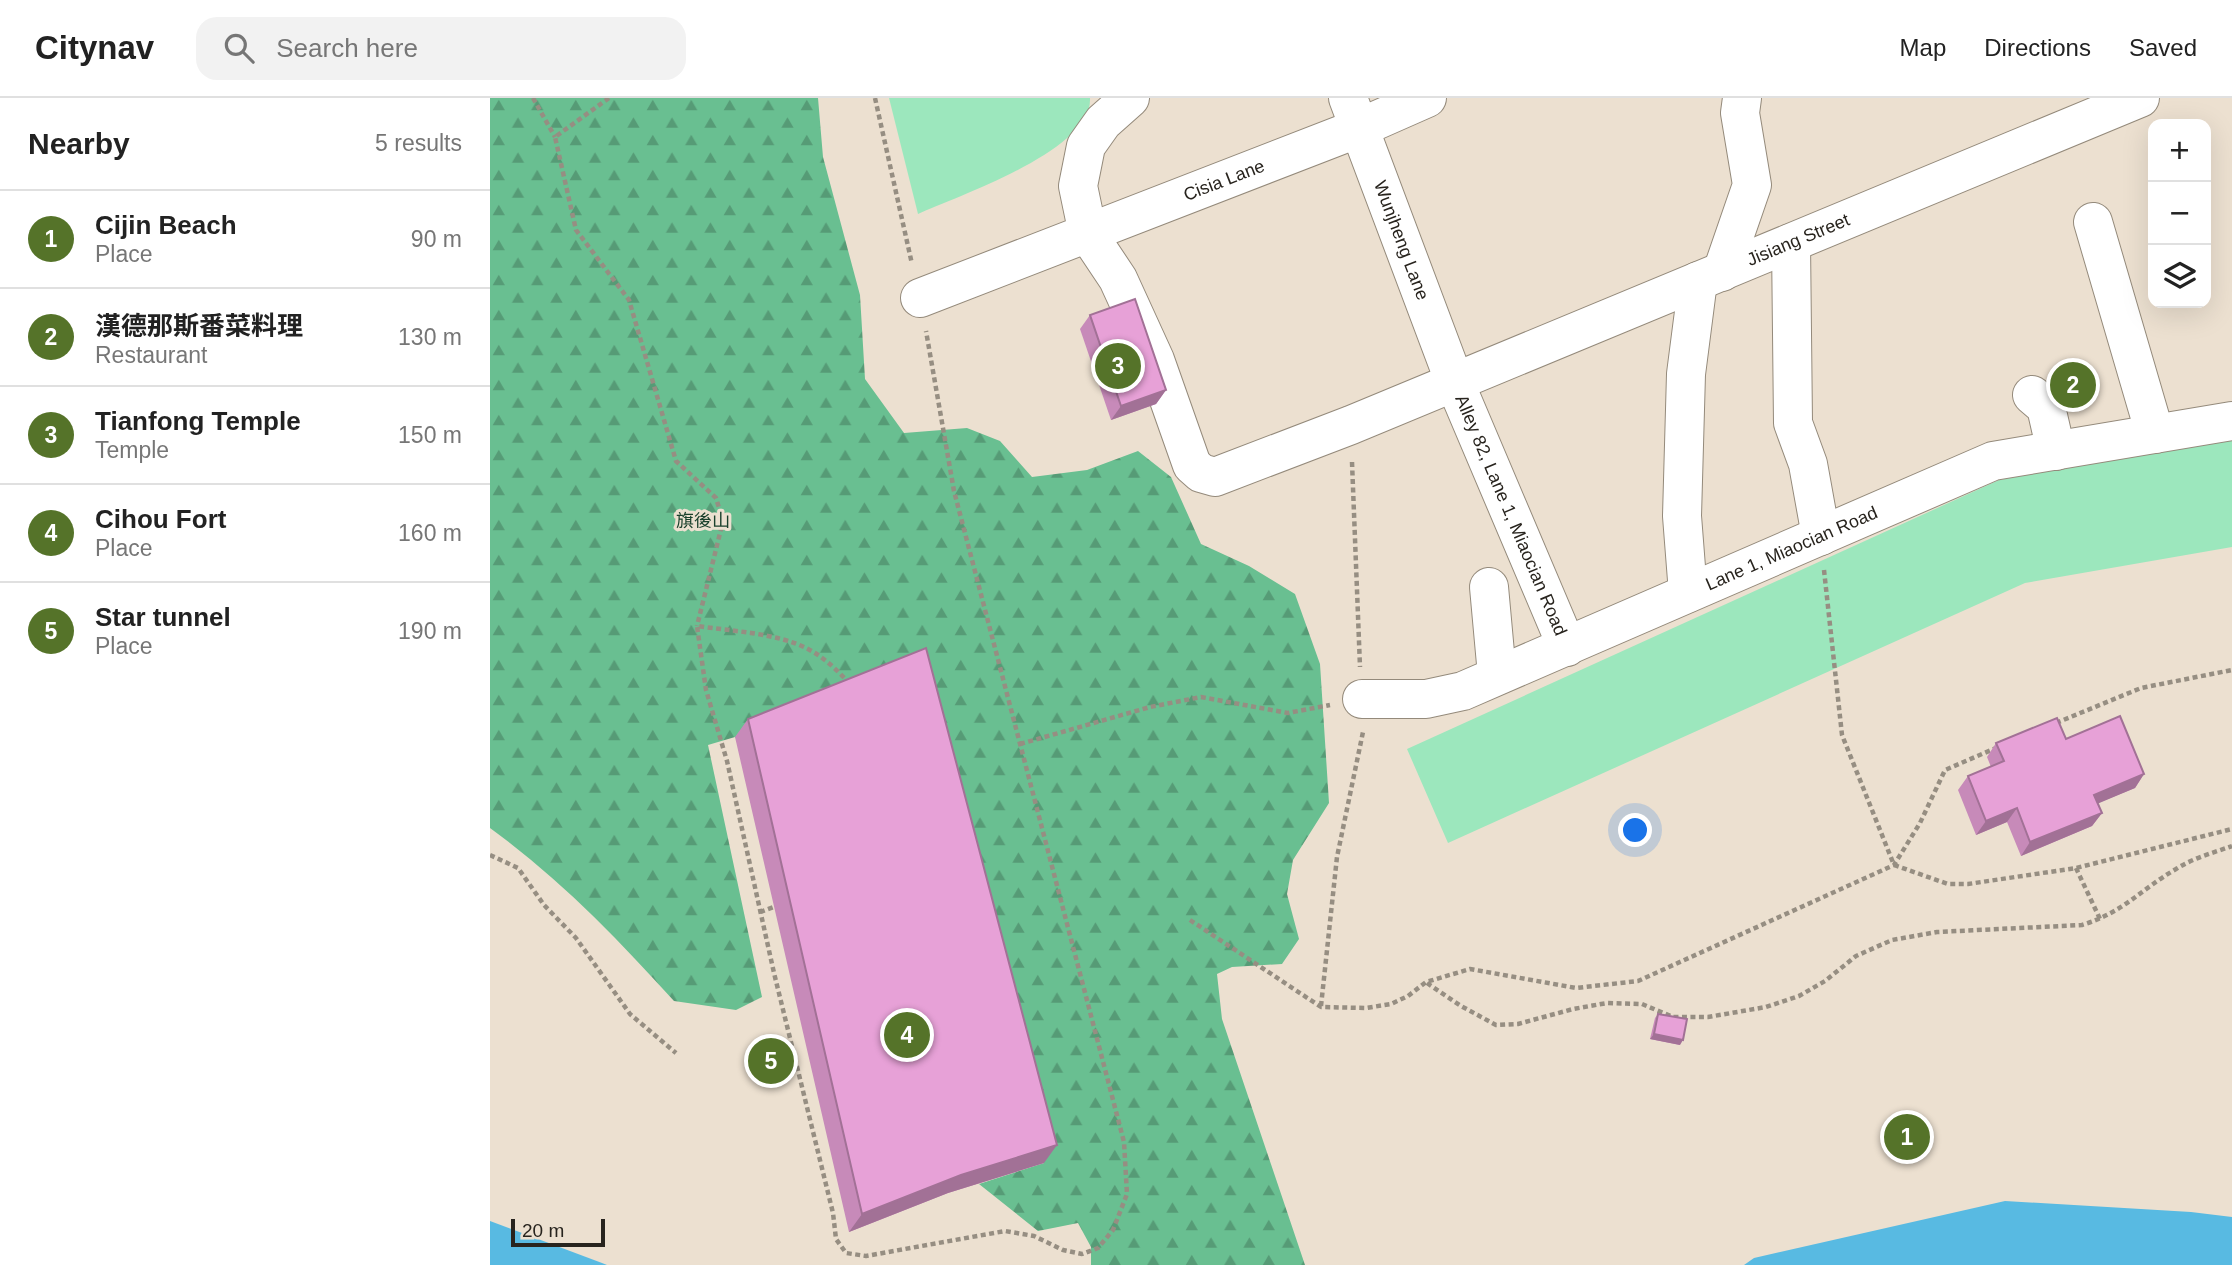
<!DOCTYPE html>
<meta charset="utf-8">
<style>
:root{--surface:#fff;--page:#f2f2f2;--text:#222;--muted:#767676;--line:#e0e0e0;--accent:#557329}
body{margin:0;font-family:Arial,"Noto Sans TC",sans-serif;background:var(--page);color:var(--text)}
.controls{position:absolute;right:21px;top:21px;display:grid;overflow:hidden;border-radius:14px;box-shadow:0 7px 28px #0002}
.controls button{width:63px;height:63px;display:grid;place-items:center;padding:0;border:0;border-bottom:2px solid var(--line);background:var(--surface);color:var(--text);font:35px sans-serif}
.scale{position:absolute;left:21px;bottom:18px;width:94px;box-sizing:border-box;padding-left:7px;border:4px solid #28241e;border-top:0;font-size:19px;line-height:24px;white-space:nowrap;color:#28241e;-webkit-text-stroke:5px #ece0d0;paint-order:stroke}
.you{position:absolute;left:1146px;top:733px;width:24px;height:24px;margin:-18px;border:5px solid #fff;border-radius:50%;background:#1a73e8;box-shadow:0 0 0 10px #1a73e833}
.badge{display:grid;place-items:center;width:46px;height:46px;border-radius:50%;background:var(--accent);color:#fff;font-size:23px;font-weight:700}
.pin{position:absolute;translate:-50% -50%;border:4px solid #fff;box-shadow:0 2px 7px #0006}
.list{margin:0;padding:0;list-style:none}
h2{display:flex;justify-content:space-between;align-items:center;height:91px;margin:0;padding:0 28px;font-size:30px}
h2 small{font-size:23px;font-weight:400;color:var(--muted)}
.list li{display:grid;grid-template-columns:46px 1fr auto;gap:21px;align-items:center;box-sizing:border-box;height:98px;padding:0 28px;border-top:2px solid var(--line)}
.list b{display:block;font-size:26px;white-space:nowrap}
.list p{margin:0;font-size:23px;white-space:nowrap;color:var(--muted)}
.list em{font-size:23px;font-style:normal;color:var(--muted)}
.icon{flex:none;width:38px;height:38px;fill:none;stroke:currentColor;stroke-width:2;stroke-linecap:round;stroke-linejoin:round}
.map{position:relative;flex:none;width:1742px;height:1167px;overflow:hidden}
header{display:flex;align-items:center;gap:42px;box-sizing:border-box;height:98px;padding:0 35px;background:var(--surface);border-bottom:2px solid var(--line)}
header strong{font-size:33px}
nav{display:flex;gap:38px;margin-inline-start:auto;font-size:24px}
.search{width:490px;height:63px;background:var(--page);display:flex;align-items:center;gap:18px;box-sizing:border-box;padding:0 24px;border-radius:21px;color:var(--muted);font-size:26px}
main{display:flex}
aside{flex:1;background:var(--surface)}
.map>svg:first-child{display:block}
.green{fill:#9ce7bd}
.forest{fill:url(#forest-firs)}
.water{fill:#58bae2}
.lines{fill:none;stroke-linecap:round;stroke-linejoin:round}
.minor-casing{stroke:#948a7b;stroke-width:40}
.path{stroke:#968e82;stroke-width:4.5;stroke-dasharray:5 3.5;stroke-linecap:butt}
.minor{stroke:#fff;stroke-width:38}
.wall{fill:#c78ab9}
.shaded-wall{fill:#a27196}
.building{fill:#e7a1d7;stroke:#a27196;stroke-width:2}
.labels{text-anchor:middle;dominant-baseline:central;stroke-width:6;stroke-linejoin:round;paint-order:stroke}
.street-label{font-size:18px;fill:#28241e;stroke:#ece0d0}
.park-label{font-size:18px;fill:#1a402c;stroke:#ece0d0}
</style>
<header>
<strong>Citynav</strong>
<div class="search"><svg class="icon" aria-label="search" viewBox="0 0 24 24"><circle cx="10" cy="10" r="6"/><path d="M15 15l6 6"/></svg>Search here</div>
<nav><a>Map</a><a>Directions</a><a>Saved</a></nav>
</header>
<main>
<aside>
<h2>Nearby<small>5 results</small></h2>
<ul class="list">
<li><span class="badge">1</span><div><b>Cijin Beach</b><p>Place</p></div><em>90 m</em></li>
<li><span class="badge">2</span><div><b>漢德那斯番菜料理</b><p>Restaurant</p></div><em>130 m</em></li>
<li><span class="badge">3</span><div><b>Tianfong Temple</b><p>Temple</p></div><em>150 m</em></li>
<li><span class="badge">4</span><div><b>Cihou Fort</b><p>Place</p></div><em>160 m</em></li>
<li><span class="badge">5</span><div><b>Star tunnel</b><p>Place</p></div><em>190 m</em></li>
</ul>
</aside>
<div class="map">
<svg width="1742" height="1167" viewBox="0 0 1742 1167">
<defs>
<pattern id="forest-firs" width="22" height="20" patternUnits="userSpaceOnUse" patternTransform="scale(1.75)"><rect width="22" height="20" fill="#69bf91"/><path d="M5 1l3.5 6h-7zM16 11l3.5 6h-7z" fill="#569b76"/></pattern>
</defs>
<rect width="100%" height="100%" fill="#ece0d0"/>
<g class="green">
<path d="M399,0H600C603,52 468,98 428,116Z"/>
<polygon points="1742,340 1742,449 1535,485 958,745 917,651 1509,382"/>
</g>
<path class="forest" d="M0,0H328L333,59L370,197L375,281L414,335L477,330L510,343L542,379L597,372L648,353L681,379L711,446L759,468L805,496L830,566L839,705L803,762L797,796L809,841L792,866L742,869L727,876L732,921L815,1167H601V1149L588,1125L548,1133L489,1086L554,1065L245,639L218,647L272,899L246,912L184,903C128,841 68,779 0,730Z"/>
<g class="water">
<polygon points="1515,1103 1701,1114 1742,1119 1742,1167 1254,1167 1264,1160"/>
<polygon points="0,1123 112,1165 117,1167 0,1167"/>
</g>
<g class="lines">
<g class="minor-casing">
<g id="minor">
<path id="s1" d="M640,0L613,24L596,48L588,88L598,136L628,181L665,262L702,367L711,375L725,379L861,327L1650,0"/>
<path id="s2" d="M858,0L965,285L1077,549"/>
<polyline points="1603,124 1665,336"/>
<polyline points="1301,145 1303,325 1318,366 1331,438"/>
<polyline points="1232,174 1262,87 1250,15 1252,0"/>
<path id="s3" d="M430,200L869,30L937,0"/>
<polyline points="1542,297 1556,309 1566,353"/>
<polyline points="999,489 1007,577"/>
<polyline points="1198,495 1192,418 1196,276 1208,183"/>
<path id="s4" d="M872,601H936L973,593L1503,363L1742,323"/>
</g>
</g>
<g class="path">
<polyline points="43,0 65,39"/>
<polyline points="119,0 65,39 86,132 139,202 186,363 226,400 233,423 207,528"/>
<polyline points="385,0 422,166"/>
<polyline points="862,364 870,569"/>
<polyline points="1334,472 1352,637 1404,767 1458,786 1478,786 1586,770 1742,731"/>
<path d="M360,586C347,572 335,560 318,551C288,535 240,533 207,528L216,592L237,663L284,875L343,1115L346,1141L356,1155L376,1158L515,1133L544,1138L573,1152L592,1156L608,1150L623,1132L637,1096L634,1044L464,393L436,233"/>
<polyline points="1566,625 1651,590 1742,572"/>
<polyline points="530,646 660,609 711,599 798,615 840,607"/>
<polyline points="0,757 28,770 54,807 86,840 140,916 186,955"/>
<polyline points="1586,770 1610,821"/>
<polyline points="270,814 289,807"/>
<polyline points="700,822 831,909 876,910 901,906 918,898 936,884 980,871 1086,890 1148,883 1404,767 1430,725 1455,672 1506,650"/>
<path d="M937,885L971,908L1006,927L1028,926L1083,911L1117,905L1152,906L1183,919H1218L1276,909L1309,898L1335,883L1366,858L1402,842L1447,834L1592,827C1634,814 1650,792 1686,771C1703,760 1723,755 1742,748"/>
<polyline points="831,908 847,759 873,634"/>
</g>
<use href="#minor" class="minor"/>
</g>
<g class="wall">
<polygon points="600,217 676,292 666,306 621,322 590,231"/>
<polygon points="258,621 554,1065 458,1095 359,1134 245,639"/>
<polygon points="1576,641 1654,676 1645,690 1608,705 1612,715 1602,728 1531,758 1517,724 1486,737 1468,692 1478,678 1501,669 1497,659 1506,645"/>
<polygon points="1168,916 1190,947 1160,941 1165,920"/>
</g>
<g class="shaded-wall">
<polygon points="676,292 666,306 621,322 631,308"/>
<polygon points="1654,676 1645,690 1595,711 1604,697"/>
<polygon points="1527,710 1517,724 1486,737 1496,723"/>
<polygon points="1612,715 1602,728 1531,758 1540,744"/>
<polygon points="1164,936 1193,942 1190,947 1160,941"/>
<polygon points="567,1047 554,1065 458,1095 359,1134 372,1116 471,1077"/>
</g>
<g class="building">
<polygon points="645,201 676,292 631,308 600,217"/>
<polygon points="436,550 567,1047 471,1077 372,1116 258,621"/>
<polygon points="1630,618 1654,676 1604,697 1612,715 1540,744 1527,710 1496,723 1478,678 1514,663 1506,645 1567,620 1576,641"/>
<polygon points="1168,916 1197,921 1193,942 1164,936"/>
</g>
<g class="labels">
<g class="street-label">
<text stroke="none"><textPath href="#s3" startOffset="326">Cisia Lane</textPath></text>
<text stroke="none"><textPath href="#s2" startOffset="152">Wunjheng Lane</textPath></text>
<text stroke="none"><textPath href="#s1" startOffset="1066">Jisiang Street</textPath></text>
<text stroke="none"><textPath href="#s2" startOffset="448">Alley 82, Lane 1, Miaocian Road</textPath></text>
<text stroke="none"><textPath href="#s4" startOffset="460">Lane 1, Miaocian Road</textPath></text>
</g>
<g class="park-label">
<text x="213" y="423">旗後山</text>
</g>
</g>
</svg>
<div class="controls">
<button>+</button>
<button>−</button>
<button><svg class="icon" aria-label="layers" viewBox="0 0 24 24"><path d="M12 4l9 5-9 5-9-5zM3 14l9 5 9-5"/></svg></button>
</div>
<div class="scale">20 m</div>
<div class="you"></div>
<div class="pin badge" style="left:1417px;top:1039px">1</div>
<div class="pin badge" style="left:1583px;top:287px">2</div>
<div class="pin badge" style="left:628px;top:268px">3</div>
<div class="pin badge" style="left:417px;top:937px">4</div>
<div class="pin badge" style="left:281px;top:963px">5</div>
</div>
</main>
